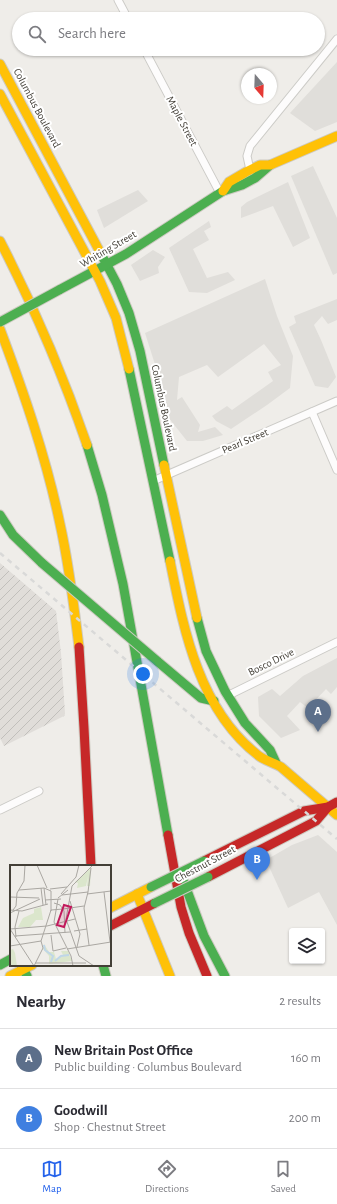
<!DOCTYPE html>
<meta charset="utf-8">
<style>
:root{--surface:#fff;--page:#f2f2f3;--text:#2b2b33;--muted:#7c7c81;--line:#e1e1e2;--accent:#2563eb}
body{margin:0;font-family:"Alegreya Sans",sans-serif;background:var(--page);color:var(--text)}
.controls{position:absolute;right:12px;bottom:12px;display:grid;overflow:hidden;border-radius:4px;box-shadow:0 1px 3px #0004}
.controls button{width:36px;height:36px;display:grid;place-items:center;padding:0;border:0;border-bottom:1px solid var(--line);background:var(--surface);color:var(--text);font:20px sans-serif}
.compass{position:absolute;left:241px;top:68px;width:36px;height:36px;border-radius:50%;background:var(--surface);box-shadow:0 1px 3px #0004;rotate:161deg}
.you{position:absolute;left:143px;top:674px;width:14px;height:14px;margin:-10px;border:3px solid #fff;border-radius:50%;background:#1a73e8;box-shadow:0 0 0 6px #1a73e833}
.badge{display:grid;place-items:center;width:26px;height:26px;border-radius:50%;background:var(--accent);color:#fff;font-size:13px;font-weight:700}
.pin{position:absolute;translate:-50% -33px;filter:drop-shadow(0 1px 2px #0008)}
.pin::after{content:'';position:absolute;top:21px;width:14px;height:12px;background:inherit;clip-path:polygon(0 0,100% 0,50% 100%)}
.list{margin:0;padding:0;list-style:none}
h2{display:flex;justify-content:space-between;align-items:center;height:52px;margin:0;padding:0 16px;font-size:17px}
h2 small{font-size:13px;font-weight:400;color:var(--muted)}
.list li{display:grid;grid-template-columns:26px 1fr auto;gap:12px;align-items:center;box-sizing:border-box;height:60px;padding:0 16px;border-top:1px solid var(--line)}
.list b{display:block;font-size:15px;white-space:nowrap}
.list p{margin:0;font-size:13px;white-space:nowrap;color:var(--muted)}
.list em{font-size:13px;font-style:normal;color:var(--muted)}
.icon{flex:none;width:22px;height:22px;fill:none;stroke:currentColor;stroke-width:2;stroke-linecap:round;stroke-linejoin:round}
.map{position:relative;flex:none;width:337px;height:976px;overflow:hidden}
.search{position:absolute;background:var(--surface);box-shadow:0 1px 3px #0004;left:12px;right:12px;top:12px;height:44px;display:flex;align-items:center;gap:10px;box-sizing:border-box;padding:0 14px;border-radius:22px;color:var(--muted);font-size:15px}
.sheet{height:172px;background:var(--surface)}
nav{display:flex;justify-content:space-around;align-items:center;box-sizing:border-box;height:56px;border-top:1px solid var(--line);background:var(--surface);font-size:11px;color:var(--muted)}
nav a{display:grid;justify-items:center;gap:2px}
nav .on{color:var(--accent)}
.map>svg:first-child{display:block}
.industrial{fill:url(#industrial-furrows)}
.parking{fill:#e0deda}
.lines{fill:none;stroke-linecap:round;stroke-linejoin:round}
.street-casing{stroke:#cccbc7;stroke-width:9}
.fast-casing{stroke:#cdcac1;stroke-width:11}
.slow-casing{stroke:#cdcac1;stroke-width:11}
.jam-casing{stroke:#cdcac1;stroke-width:11}
.street{stroke:#fdfcfc;stroke-width:7}
.fast{stroke:#4caf50;stroke-width:9}
.slow{stroke:#ffc107;stroke-width:9}
.jam{stroke:#c62828;stroke-width:9}
.rail{stroke:#d9d9d8;stroke-width:2.5;stroke-dasharray:5 5;stroke-linecap:butt}
.fast-bridge-casing{stroke:#cdcac1;stroke-width:11;stroke-linecap:butt}
.fast-bridge{stroke:#4caf50;stroke-width:9}
.labels{text-anchor:middle;dominant-baseline:central;stroke-width:4;stroke-linejoin:round;paint-order:stroke}
.street-label{font-size:11px;fill:#433f37;stroke:#fff}
.inset-river{fill:none;stroke:#bfd6e8;stroke-width:2}
.inset-road{fill:none;stroke:#aaa7a2;stroke-width:1}
.view{fill:#c2185b;fill-opacity:0.15;stroke:#c2185b;stroke-width:2}
.inset-edge{fill:none;stroke:#433f37;stroke-width:2}
</style>
<div class="map">
<svg width="337" height="976" viewBox="0 0 337 976">
<defs>
<pattern id="industrial-furrows" width="10" height="10" patternUnits="userSpaceOnUse"><rect width="10" height="10" fill="#e0ddd9"/><path d="M-1 1l2-2M0 10L10 0M9 11l2-2" fill="none" stroke="#c1bfbb"/></pattern>
</defs>
<rect width="100%" height="100%" fill="#efede9"/>
<polygon class="industrial" points="0,563 56,611 61,653 65,714 64,716 4,746 0,738"/>
<g class="parking">
<polygon points="337,62 337,122 315,131 290,113"/>
<polygon points="313,166 337,218 337,273 333,275 291,176"/>
<polygon points="288,182 310,238 293,247 273,206 241,218 241,207 247,202"/>
<polygon points="138,190 148,201 104,228 97,210"/>
<polygon points="209,221 211,227 204,231 209,240 193,249 207,278 228,272 235,280 207,293 189,292 169,248"/>
<polygon points="153,250 165,257 158,267 159,273 140,281 131,265"/>
<polygon points="265,279 277,316 293,356 290,388 267,405 231,429 216,421 212,416 227,406 232,410 273,381 268,372 281,365 264,344 218,377 207,365 179,377 177,400 182,397 200,425 198,432 215,427 223,435 203,441 187,441 164,412 159,377 145,333"/>
<polygon points="337,299 337,320 328,324 322,316 314,325 321,340 336,377 328,388 315,386 289,327 296,323 294,316"/>
<polygon points="337,658 337,687 331,694 326,689 308,708 300,702 287,716 300,730 281,738 259,716 258,697 272,689 280,696 303,676"/>
<polygon points="318,835 337,852 337,925 319,892 288,908 266,860 292,845"/>
</g>
<g class="lines">
<g class="street-casing">
<g id="street">
<polyline points="118,0 128,19"/>
<polyline points="144,49 220,193"/>
<polyline points="250,170 247,156 250,146 337,39"/>
<polyline points="312,412 337,470"/>
<polyline points="153,481 337,401"/>
<polyline points="227,696 337,642"/>
<polyline points="0,810 39,791"/>
</g>
</g>
<g class="fast-casing">
<g id="fast">
<polyline points="100,252 117,284 129,313 140,351 164,465"/>
<polyline points="59,290 126,254 223,191 242,185 255,178 270,165"/>
<polyline points="129,369 170,561"/>
<polyline points="87,445 102,495 123,584 168,835"/>
<polyline points="0,515 13,535 42,563"/>
<polyline points="197,618 206,651 225,691 245,723 270,750 276,763"/>
<polyline points="157,661 201,698 214,701"/>
<polyline points="182,877 204,936 225,976"/>
<polyline points="0,965 11,959"/>
<polyline points="21,965 27,976"/>
<polyline points="103,965 106,976"/>
</g>
</g>
<g class="slow-casing">
<g id="slow">
<polyline points="0,64 100,252"/>
<polyline points="0,94 100,281 116,318 129,369"/>
<polyline points="223,191 229,182 246,172 260,165 270,165 337,136"/>
<path d="M0,241C34,307 63,375 87,445"/>
<path d="M0,329C24,393 46,457 60,524C69,564 74,606 79,647"/>
<polyline points="164,465 197,618"/>
<path d="M170,561C184,631 199,710 259,756C266,761 274,763 281,767L337,815"/>
<polyline points="137,894 170,976"/>
<polyline points="110,908 151,887"/>
<polyline points="10,976 32,965"/>
</g>
</g>
<g class="jam-casing">
<g id="jam">
<polyline points="79,647 84,728 91,866"/>
<polyline points="168,835 181,907 189,933 207,976"/>
<polyline points="204,861 304,811 328,807 337,802"/>
<polyline points="208,877 316,821 328,807"/>
<polyline points="110,926 155,903"/>
</g>
</g>
<use href="#street" class="street"/>
<use href="#fast" class="fast"/>
<use href="#slow" class="slow"/>
<use href="#jam" class="jam"/>
<polyline class="rail" points="0,553 337,839"/>
<g class="fast-bridge-casing">
<g id="fast-bridge">
<polyline points="0,322 59,290"/>
<polyline points="42,563 157,661"/>
<polyline points="151,887 204,861"/>
<polyline points="155,903 208,877"/>
</g>
</g>
<use href="#fast-bridge" class="fast-bridge"/>
</g>
<g class="labels">
<g class="street-label">
<text transform="translate(37 108) rotate(62)">Columbus Boulevard</text>
<text transform="translate(182 121) rotate(62)">Maple Street</text>
<text transform="translate(108 249) rotate(-30)">Whiting Street</text>
<text transform="translate(164 408) rotate(78)">Columbus Boulevard</text>
<text transform="translate(245 441) rotate(-23)">Pearl Street</text>
<text transform="translate(271 662) rotate(-26)">Bosco Drive</text>
<text transform="translate(205 864) rotate(-28)">Chestnut Street</text>
</g>
</g>
<g transform="translate(10 865)">
<rect width="101" height="101" fill="#efede9"/>
<path d="M31,42L33,55H26L20,62H8L13,53L24,48V44ZM34,79L39,87H44L46,94L53,90L51,86H58L62,96L39,99V91L33,84ZM3,84L5,88L7,101H0V85Z" fill="#dbe6cc"/>
<path d="M81,3L80,21H77L78,11L76,21L67,23L68,18L65,17Z" fill="#dbe6cc"/>
<path class="inset-river" d="M34,80L35,85L43,91L41,97M45,96L51,91L59,90"/>
<path class="inset-road" d="M27,0L37,23M83,0L62,21L56,54L69,91L84,101M31,23L33,40M40,24L57,22M9,25L34,23M78,27L81,3M78,27L74,43L79,80M94,27L100,77M51,29L66,12L69,0M77,29L101,26M52,30L78,27M0,32L29,33M48,33L58,25M48,34L44,57L61,91L63,101M35,35L51,34M60,36L70,69L67,82M44,38L50,40L54,46L55,68M36,40L34,23L41,26V46M53,44L74,41M0,45L12,46L38,39M3,45L6,41L7,28L14,16L15,0M41,45L53,44M0,48L30,34M0,64L37,61L65,54M0,64L24,101M64,66L77,64M41,70L43,86L56,83M5,71L60,67M6,72L5,62L9,46M0,81L31,76M57,84L101,77M25,98H76M24,101L33,83L31,76L41,45"/>
<path class="view" d="M54,40L61,42L54,62L47,60Z"/>
<rect width="101" height="101" class="inset-edge"/>
</g>
</svg>
<div class="controls">
<button><svg class="icon" aria-label="layers" viewBox="0 0 24 24"><path d="M12 4l9 5-9 5-9-5zM3 14l9 5 9-5"/></svg></button>
</div>
<svg class="compass" viewBox="-18 -18 36 36"><path d="M0-13l5 13h-10z" fill="#e53935"/><path d="M0 13l5-13h-10z" fill="#7c7c81"/></svg>
<div class="you"></div>
<div class="pin badge" style="left:318px;top:732px;background:#5c6f8a">A</div>
<div class="pin badge" style="left:257px;top:880px;background:#3f7fe0">B</div>
<div class="search"><svg class="icon" aria-label="search" viewBox="0 0 24 24"><circle cx="10" cy="10" r="6"/><path d="M15 15l6 6"/></svg>Search here</div>
</div>
<section class="sheet">
<h2>Nearby<small>2 results</small></h2>
<ul class="list">
<li><span class="badge" style="background:#5c6f8a">A</span><div><b>New Britain Post Office</b><p>Public building · Columbus Boulevard</p></div><em>160 m</em></li>
<li><span class="badge" style="background:#3f7fe0">B</span><div><b>Goodwill</b><p>Shop · Chestnut Street</p></div><em>200 m</em></li>
</ul>
</section>
<nav>
<a class="on"><svg class="icon" aria-label="map" viewBox="0 0 24 24"><path d="M3 6l6-2 6 2 6-2v14l-6 2-6-2-6 2zM9 4v14M15 6v14"/></svg>Map</a>
<a><svg class="icon" aria-label="directions" viewBox="0 0 24 24"><path d="M12 3l9 9-9 9-9-9zM9 14v-3h6M13 9l2 2-2 2"/></svg>Directions</a>
<a><svg class="icon" aria-label="saved" viewBox="0 0 24 24"><path d="M7 4h10v16l-5-4-5 4z"/></svg>Saved</a>
</nav>
